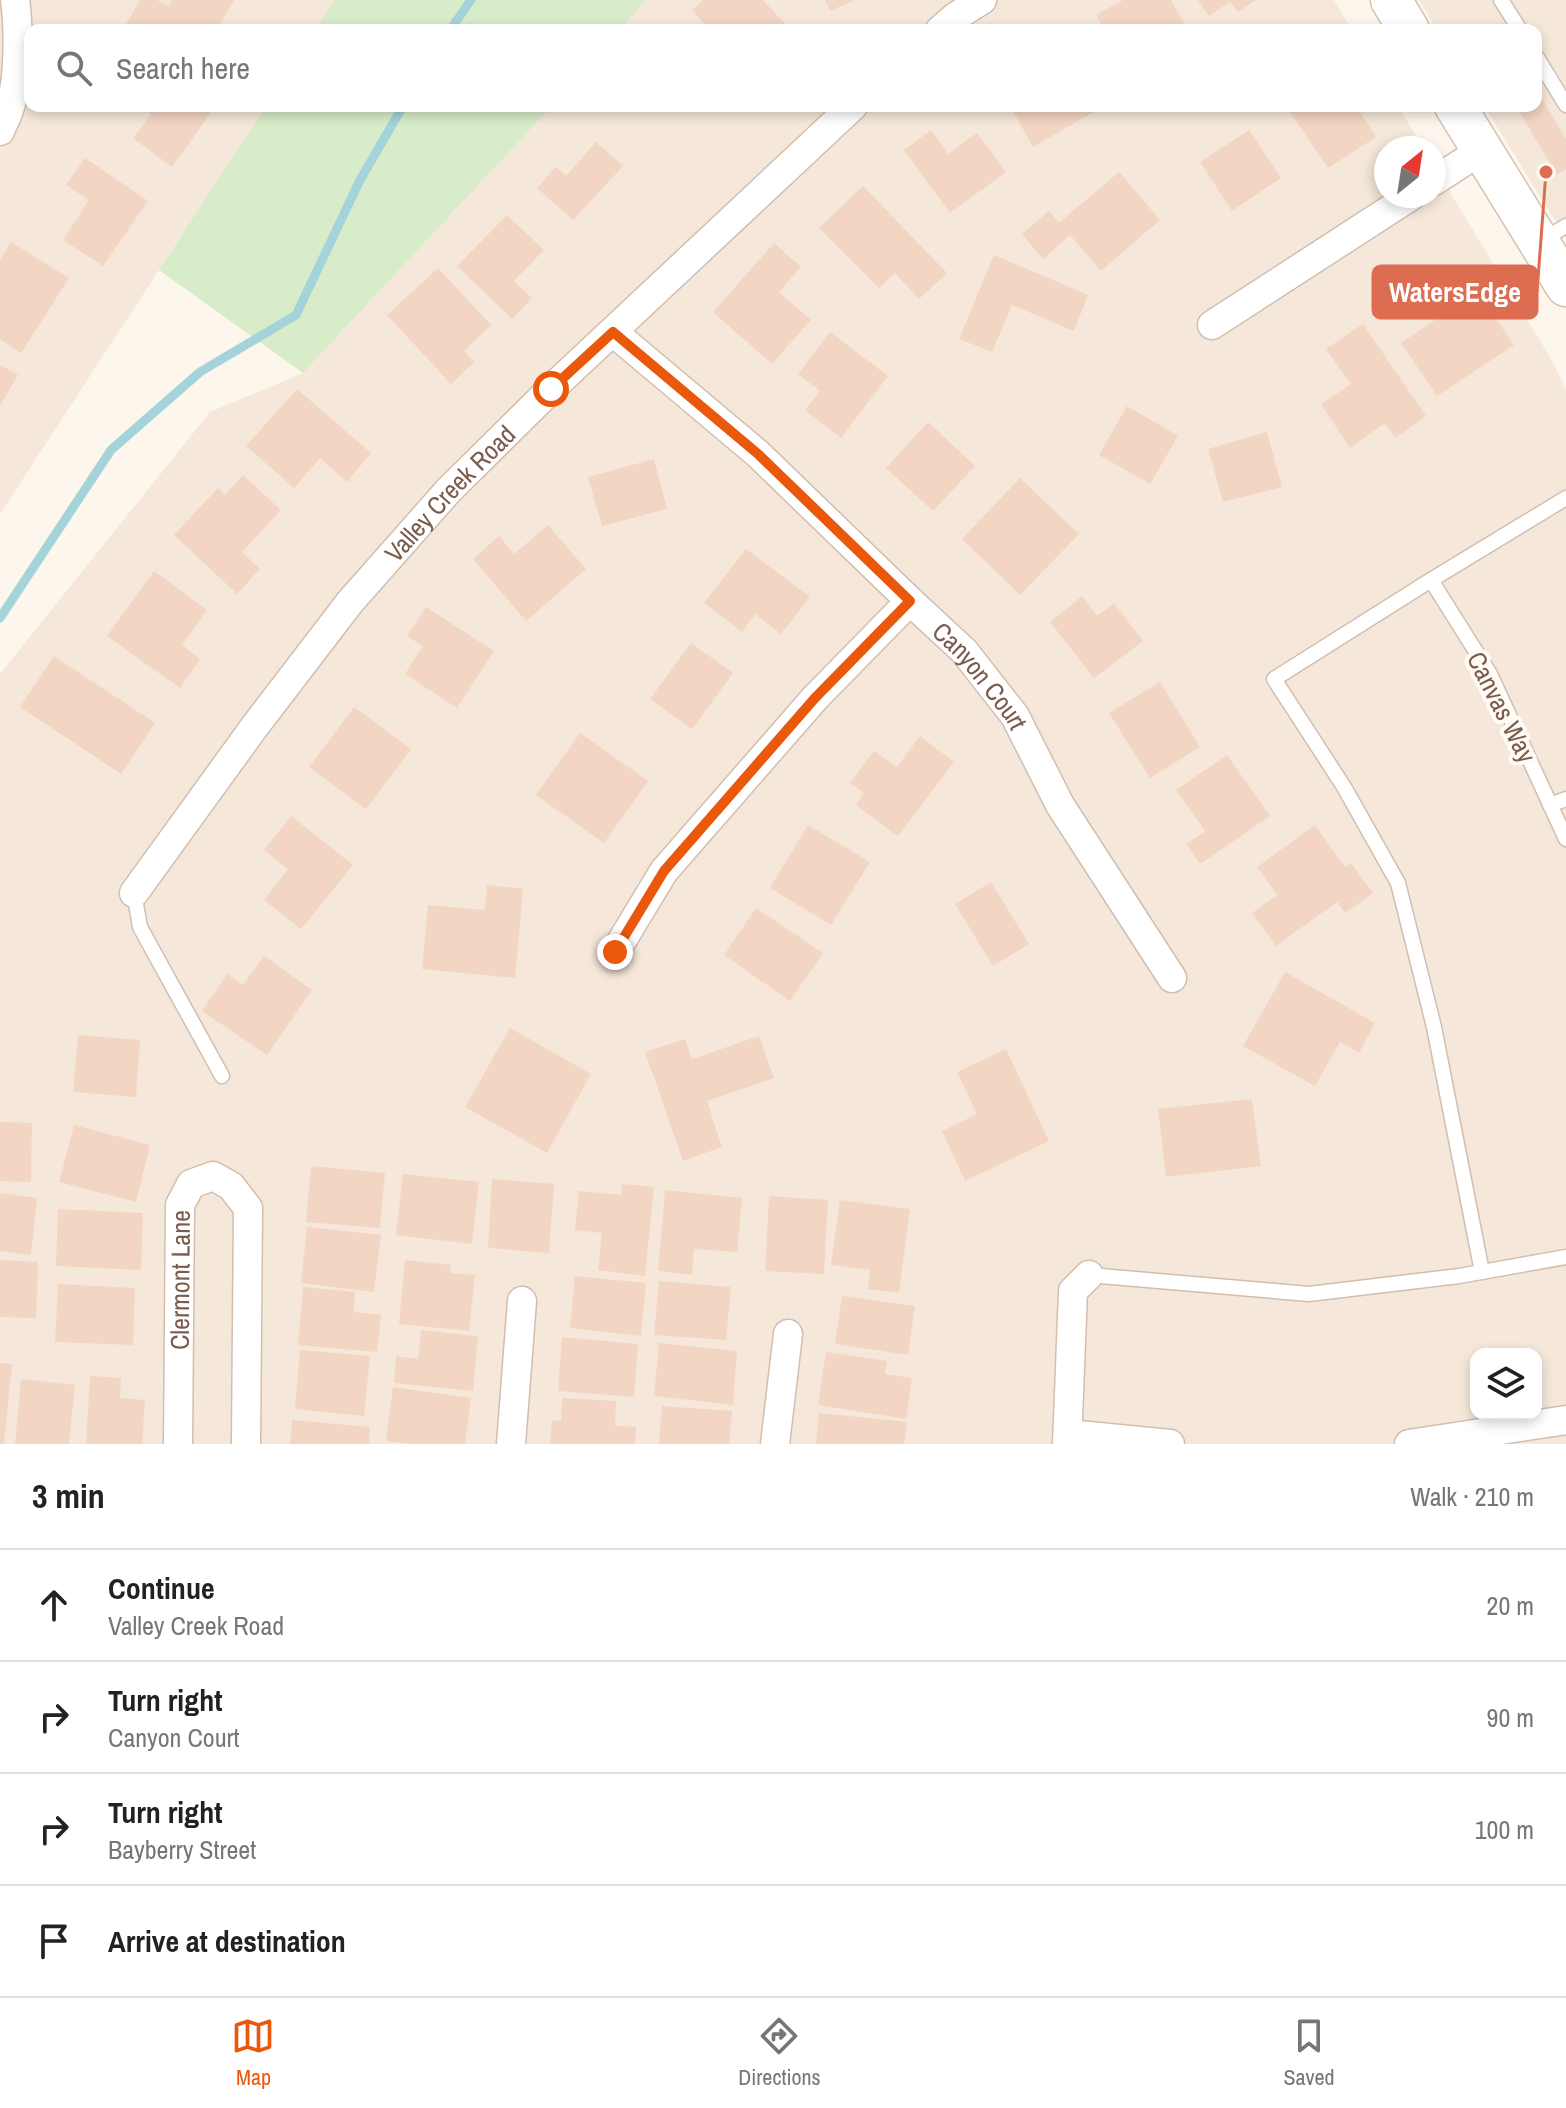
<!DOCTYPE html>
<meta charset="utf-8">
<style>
:root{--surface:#fff;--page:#f2f2f2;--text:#222;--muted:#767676;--line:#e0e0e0;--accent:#ea580c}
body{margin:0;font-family:"Archivo Narrow",sans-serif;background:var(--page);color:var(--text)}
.controls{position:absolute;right:24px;bottom:24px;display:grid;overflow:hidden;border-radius:16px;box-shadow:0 4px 12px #0003}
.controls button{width:72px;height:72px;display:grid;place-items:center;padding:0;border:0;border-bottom:2px solid var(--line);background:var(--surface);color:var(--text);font:40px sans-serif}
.compass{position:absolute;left:1374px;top:136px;width:72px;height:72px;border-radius:50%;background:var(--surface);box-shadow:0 4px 12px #0003;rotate:30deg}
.stop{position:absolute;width:24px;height:24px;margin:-18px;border:6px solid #ea580c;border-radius:50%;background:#fff}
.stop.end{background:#ea580c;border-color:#fff;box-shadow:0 2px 8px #0008}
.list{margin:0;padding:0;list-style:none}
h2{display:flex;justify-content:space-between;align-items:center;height:104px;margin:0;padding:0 32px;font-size:34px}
h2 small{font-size:26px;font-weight:400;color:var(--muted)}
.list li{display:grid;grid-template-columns:52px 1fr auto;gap:24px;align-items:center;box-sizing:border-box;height:112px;padding:0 32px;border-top:2px solid var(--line)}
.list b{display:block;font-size:30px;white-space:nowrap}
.list p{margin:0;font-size:26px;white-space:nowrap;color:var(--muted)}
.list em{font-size:26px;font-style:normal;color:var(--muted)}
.icon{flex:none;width:44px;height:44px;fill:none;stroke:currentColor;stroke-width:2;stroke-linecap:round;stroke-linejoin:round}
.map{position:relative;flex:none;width:1566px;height:1444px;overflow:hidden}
.search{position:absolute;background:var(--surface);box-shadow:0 4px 12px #0003;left:24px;right:24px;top:24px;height:88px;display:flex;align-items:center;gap:20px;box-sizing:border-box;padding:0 28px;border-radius:16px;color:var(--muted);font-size:30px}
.sheet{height:552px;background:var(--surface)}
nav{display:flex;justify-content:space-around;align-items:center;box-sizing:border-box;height:112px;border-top:2px solid var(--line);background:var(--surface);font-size:22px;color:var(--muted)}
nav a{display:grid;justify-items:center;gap:4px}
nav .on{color:var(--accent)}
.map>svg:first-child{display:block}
.residential{fill:#f5e8da;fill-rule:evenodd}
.green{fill:#d8ecc9}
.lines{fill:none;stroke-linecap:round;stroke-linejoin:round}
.stream{stroke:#a5d3da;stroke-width:9}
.building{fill:#f3d5c3}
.service-casing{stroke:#d1beb0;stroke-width:17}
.minor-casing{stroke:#d1beb0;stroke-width:31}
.secondary-casing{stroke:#d6c0b0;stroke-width:43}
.service{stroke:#fff;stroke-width:14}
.minor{stroke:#fff;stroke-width:28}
.secondary{stroke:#fff;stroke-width:40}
.route{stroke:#ea580c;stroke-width:10}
.labels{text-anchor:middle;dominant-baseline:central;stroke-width:8;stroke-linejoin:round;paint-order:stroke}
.street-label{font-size:26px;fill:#7a5c4d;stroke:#fffaf3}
.leader{fill:none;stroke:#dc6d51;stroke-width:3}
.callout-dot{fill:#dc6d51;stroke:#fffaf3;stroke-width:3}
.callout{fill:#dc6d51;stroke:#dc6d51;stroke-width:3}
.callout-label{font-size:28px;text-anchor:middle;font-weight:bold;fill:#fff}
</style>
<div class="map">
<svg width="1566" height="1444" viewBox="0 0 1566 1444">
<rect width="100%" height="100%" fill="#fdf6ec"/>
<g class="residential">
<polygon points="0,0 335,0 315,30 30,30 30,106 266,106 0,514"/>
<polygon points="646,0 1334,0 1352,30 620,30"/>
<polygon points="1419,0 1566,0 1566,238 1484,106 1536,106 1536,30 1437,30"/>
<path d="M552,106H1398L1423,148H1386V196H1434V166L1553,362L1566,390V1444H0V674L210,412L303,373ZM1476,1354H1536V1414H1476Z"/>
</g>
<g class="green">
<polygon points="335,0 646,0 620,30 315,30"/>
<polygon points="266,106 552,106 303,373 159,270"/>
</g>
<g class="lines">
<g class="stream">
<polyline points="450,30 471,0"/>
<polyline points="0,618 111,450 200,372 296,315 360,180 403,106"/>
</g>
</g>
<g class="building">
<polygon points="140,0 157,0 168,6 172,0 234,0 217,30 131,30 125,26"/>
<polygon points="703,0 763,0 791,30 710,30 692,10"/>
<polygon points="825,0 855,0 830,11"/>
<polygon points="1123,0 1171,0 1188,30 1104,30 1096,15"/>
<polygon points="1198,0 1256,0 1238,12 1230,2 1209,16"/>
<polygon points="1541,98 1566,139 1566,169 1557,175 1519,111 1528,106 1536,106 1536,101"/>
<polygon points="141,106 205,106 212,111 172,167 133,138 151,114"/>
<polygon points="1010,106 1104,106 1033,147"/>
<polygon points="1286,106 1356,106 1376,137 1328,168"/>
<polygon points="931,130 948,154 977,133 1006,172 950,213 904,150"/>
<polygon points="1249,130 1281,178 1232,211 1200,162"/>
<polygon points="596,142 623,166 573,220 537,188 556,167 566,176"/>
<polygon points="85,158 148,201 103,266 63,240 89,200 66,185"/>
<polygon points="1119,172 1160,220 1101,271 1070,235 1043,259 1022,234 1049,211 1059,223"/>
<polygon points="863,186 947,273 919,299 895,273 879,288 819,228"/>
<polygon points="507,215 544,250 514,281 532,298 512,319 457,266"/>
<polygon points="11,242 69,278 21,353 0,339 0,260"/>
<polygon points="774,243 801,267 779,292 811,320 772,364 713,312"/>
<polygon points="994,255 1088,295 1074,331 1012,305 992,352 959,339"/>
<polygon points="1460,267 1514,345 1437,396 1401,343 1448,311 1431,286"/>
<polygon points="438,268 491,325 464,351 474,362 451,384 387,315"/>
<polygon points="1363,324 1426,416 1395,438 1385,423 1350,448 1321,404 1351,384 1326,349"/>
<polygon points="830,332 888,376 841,438 805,410 820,391 798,374"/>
<polygon points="0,365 18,375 0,406"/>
<polygon points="297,389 371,453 347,482 320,458 294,488 246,446"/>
<polygon points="1127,406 1178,436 1150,484 1099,455"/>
<polygon points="928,422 975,466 933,511 886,468"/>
<polygon points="1267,432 1282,487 1223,502 1208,449"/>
<polygon points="654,459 667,509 602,526 588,477"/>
<polygon points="243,475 281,510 242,552 260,569 237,594 174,535 218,488 225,495"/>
<polygon points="1020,478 1079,534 1020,595 962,539"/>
<polygon points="548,525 586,569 526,621 473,559 499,536 514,554"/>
<polygon points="746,549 810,597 781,634 755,614 742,632 704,603"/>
<polygon points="154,571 207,610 182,645 200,659 180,688 107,636"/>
<polygon points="1082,596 1097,616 1114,603 1143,641 1094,678 1050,622"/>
<polygon points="426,607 494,651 457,708 405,674 423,646 407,636"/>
<polygon points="691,643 733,673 692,729 650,699"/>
<polygon points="54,656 155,723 121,774 20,707"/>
<polygon points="1160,682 1200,747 1150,778 1109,713"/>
<polygon points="354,707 411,749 366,809 309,767"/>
<polygon points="580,733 648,781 604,843 536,795"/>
<polygon points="920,736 954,762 898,836 856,805 864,793 850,783 874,751 897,767"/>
<polygon points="1227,755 1270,816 1200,864 1186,844 1205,831 1176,790"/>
<polygon points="291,816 353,865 301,929 264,900 288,869 264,850"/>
<polygon points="808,825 870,862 831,925 770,888"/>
<polygon points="1315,825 1345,867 1351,863 1373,893 1345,913 1337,902 1276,946 1252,913 1277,895 1257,867"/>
<polygon points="991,882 1029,944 993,966 955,904"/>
<polygon points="487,885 523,889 515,978 422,969 428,905 485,910"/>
<polygon points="756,908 823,953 790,1001 724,955"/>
<polygon points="264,956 312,990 267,1055 202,1011 227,974 243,985"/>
<polygon points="1285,972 1375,1023 1359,1053 1340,1042 1315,1086 1243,1046"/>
<polygon points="510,1028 591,1074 547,1153 465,1107"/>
<polygon points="78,1035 140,1040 136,1097 73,1092"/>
<polygon points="759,1036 774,1078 707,1101 722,1147 683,1161 645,1052 685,1039 692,1059"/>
<polygon points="1006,1049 1049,1141 965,1181 942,1131 977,1114 957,1072"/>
<polygon points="1252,1099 1261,1166 1166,1177 1158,1109"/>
<polygon points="0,1122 32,1123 31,1182 0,1181"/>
<polygon points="74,1125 150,1145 136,1202 59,1182"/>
<polygon points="311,1166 385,1173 380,1228 306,1222"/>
<polygon points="403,1174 479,1182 472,1244 396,1235"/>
<polygon points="492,1179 554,1184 549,1253 488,1248"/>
<polygon points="622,1184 654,1187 645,1276 598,1270 602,1233 575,1230 579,1191 621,1195"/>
<polygon points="665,1190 742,1198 737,1252 694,1249 692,1275 658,1271"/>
<polygon points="0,1193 37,1198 31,1255 0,1251"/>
<polygon points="769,1196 828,1200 824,1274 765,1271"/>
<polygon points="840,1200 910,1209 899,1293 868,1289 870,1270 831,1265"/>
<polygon points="58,1209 143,1213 141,1270 56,1266"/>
<polygon points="307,1227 381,1235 374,1292 301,1283"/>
<polygon points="0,1260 38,1262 36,1318 0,1317"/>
<polygon points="405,1260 451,1265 450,1273 475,1275 469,1331 399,1324"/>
<polygon points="575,1276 646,1283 641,1336 570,1328"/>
<polygon points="659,1281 731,1287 726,1340 654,1335"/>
<polygon points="58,1284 135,1288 133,1345 55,1342"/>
<polygon points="303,1287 355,1292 354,1312 381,1315 377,1352 298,1345"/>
<polygon points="842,1296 915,1306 908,1355 835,1344"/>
<polygon points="421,1330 478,1336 473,1391 394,1383 396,1356 418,1359"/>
<polygon points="562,1337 638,1344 634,1397 558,1391"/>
<polygon points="659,1343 737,1351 733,1405 654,1396"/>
<polygon points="300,1350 370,1356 364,1416 295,1409"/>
<polygon points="826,1352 887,1361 885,1374 912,1378 906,1419 818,1405"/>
<polygon points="0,1363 12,1364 4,1444 0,1444"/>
<polygon points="90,1376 121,1378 120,1398 145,1400 142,1444 86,1444"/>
<polygon points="21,1379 75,1385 69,1444 15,1444"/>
<polygon points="393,1387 471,1398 465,1444 411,1444 386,1441"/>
<polygon points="562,1398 616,1401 615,1426 636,1427 635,1444 550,1444 552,1420 561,1421"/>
<polygon points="662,1406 732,1411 729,1444 659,1444"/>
<polygon points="819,1413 907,1422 904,1444 816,1444"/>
<polygon points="292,1420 370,1427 369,1444 290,1444"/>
</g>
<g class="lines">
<g class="service-casing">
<g id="service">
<polyline points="1501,0 1520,30"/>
<polyline points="1536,56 1566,105"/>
<polyline points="1542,240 1566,226"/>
<polyline points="1431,580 1490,674 1566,839"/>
<polyline points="1550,805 1566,799"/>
<polyline points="134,893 140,927 222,1076"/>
<polyline points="1482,1272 1434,1027 1398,883 1344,787 1274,679 1431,580 1566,498"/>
<polyline points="1089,1275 1309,1294 1459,1276 1566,1257"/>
</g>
</g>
<g class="minor-casing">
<g id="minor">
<polyline points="940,30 955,17 982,0"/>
<path d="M0,131C3,123 8,115 10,107C19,80 19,28 15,0"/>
<polyline points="1434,181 1482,150"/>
<polyline points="1212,325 1411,196"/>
<path id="s1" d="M613,332L758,454L910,601L964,651L1015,716L1060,805L1172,978"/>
<path id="s2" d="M134,893L255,726L350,602L448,491L551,389L853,106"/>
<polyline points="615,952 664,871 815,698 910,601"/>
<polyline points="1068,1434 1170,1444"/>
<path id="s3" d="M178,1444L180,1205L191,1184L213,1176L231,1186L248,1208L246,1444"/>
<polyline points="511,1444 522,1301"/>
<polyline points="775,1444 788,1334"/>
<polyline points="1067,1444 1073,1291 1089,1275"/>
<polyline points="1409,1444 1566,1420"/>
</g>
</g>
<g class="secondary-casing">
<g id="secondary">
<polyline points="1391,0 1409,30"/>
<polyline points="1455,106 1566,286"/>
</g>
</g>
<use href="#service" class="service"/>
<use href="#minor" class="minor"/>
<use href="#secondary" class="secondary"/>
</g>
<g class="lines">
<polyline class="route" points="551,389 613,332 758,454 910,601 815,698 664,871 615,952"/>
</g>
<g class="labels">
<g class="street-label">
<text stroke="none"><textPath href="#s2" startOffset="510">Valley Creek Road</textPath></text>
<text stroke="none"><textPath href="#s1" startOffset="504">Canyon Court</textPath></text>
<text transform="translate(1502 707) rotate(63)">Canvas Way</text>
<text stroke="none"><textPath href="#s3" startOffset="164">Clermont Lane</textPath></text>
</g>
</g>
<path class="leader" d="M1546 172L1537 292"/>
<circle class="callout-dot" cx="1546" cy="172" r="8"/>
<rect class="callout" x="1373" y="266" width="164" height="52" rx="8"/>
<g class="callout-label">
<text x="1455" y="302">WatersEdge</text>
</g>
</svg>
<div class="controls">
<button><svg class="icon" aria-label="layers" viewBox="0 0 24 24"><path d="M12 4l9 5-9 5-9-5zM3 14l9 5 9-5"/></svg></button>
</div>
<svg class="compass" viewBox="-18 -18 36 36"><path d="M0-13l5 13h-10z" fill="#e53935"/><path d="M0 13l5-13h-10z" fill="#767676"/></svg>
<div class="stop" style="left:551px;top:389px"></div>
<div class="stop end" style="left:615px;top:952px"></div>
<div class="search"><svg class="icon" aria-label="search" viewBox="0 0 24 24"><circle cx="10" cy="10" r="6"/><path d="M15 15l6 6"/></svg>Search here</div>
</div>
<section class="sheet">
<h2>3 min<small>Walk · 210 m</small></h2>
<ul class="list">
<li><svg class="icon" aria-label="ahead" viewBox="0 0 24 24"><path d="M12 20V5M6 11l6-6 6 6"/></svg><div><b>Continue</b><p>Valley Creek Road</p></div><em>20 m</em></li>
<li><svg class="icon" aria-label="right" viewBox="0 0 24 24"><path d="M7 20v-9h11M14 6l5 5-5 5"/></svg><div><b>Turn right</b><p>Canyon Court</p></div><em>90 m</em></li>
<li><svg class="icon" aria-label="right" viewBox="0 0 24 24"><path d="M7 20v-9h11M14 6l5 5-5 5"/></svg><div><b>Turn right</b><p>Bayberry Street</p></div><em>100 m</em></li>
<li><svg class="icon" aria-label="arrive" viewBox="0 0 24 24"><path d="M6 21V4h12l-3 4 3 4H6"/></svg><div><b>Arrive at destination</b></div></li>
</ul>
</section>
<nav>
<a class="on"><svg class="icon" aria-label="map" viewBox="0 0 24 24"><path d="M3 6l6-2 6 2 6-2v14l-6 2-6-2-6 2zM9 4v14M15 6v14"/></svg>Map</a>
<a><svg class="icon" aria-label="directions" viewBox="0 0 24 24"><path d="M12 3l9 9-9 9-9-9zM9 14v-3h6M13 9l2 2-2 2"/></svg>Directions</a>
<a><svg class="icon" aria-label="saved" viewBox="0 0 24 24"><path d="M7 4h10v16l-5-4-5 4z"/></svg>Saved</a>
</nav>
